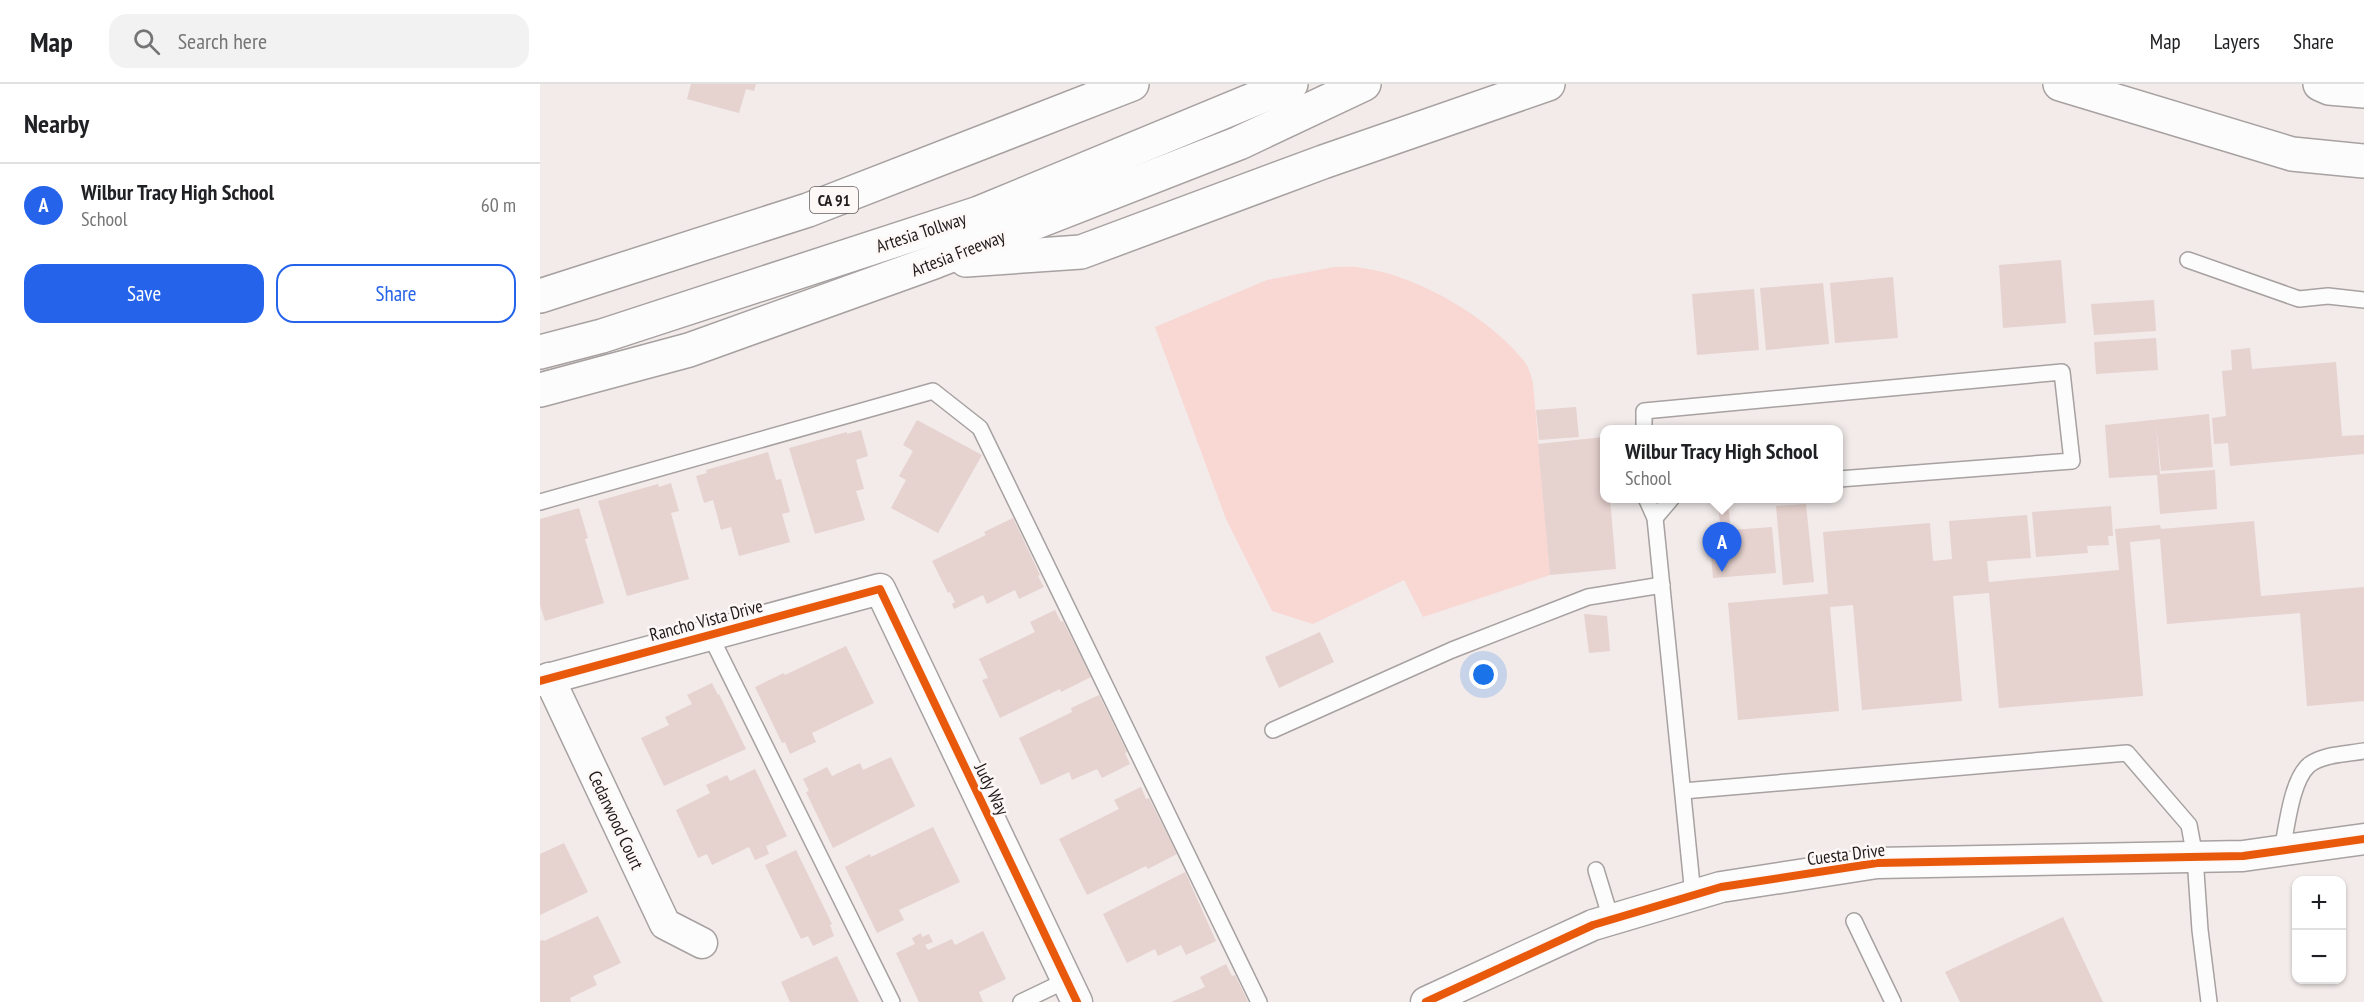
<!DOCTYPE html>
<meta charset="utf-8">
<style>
:root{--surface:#fff;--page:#f2f2f2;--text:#202124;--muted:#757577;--line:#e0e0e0;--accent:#2563eb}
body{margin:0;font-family:"PT Sans Narrow",sans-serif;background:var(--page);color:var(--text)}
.controls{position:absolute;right:18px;bottom:18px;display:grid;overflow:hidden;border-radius:12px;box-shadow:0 2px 4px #0004}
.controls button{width:54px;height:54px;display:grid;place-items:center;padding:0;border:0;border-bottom:2px solid var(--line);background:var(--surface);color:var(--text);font:30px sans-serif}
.you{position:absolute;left:944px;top:591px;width:21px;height:21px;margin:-15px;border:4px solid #fff;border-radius:50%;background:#1a73e8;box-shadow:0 0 0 9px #1a73e833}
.badge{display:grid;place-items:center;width:39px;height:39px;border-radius:50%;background:var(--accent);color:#fff;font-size:20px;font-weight:700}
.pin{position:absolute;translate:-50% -50px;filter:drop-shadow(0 2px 3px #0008)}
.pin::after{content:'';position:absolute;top:32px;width:21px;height:18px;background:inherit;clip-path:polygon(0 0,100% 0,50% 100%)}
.popup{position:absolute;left:1060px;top:341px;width:243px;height:78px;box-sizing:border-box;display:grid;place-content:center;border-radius:12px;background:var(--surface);filter:drop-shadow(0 2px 4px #0005);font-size:20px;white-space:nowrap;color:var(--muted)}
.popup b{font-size:22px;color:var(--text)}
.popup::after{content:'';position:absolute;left:50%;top:100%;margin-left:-12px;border:12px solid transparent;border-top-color:var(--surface)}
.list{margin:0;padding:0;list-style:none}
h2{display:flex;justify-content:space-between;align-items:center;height:78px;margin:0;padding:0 24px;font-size:26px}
h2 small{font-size:20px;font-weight:400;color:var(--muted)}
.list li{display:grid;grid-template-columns:39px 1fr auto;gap:18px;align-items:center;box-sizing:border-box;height:84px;padding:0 24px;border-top:2px solid var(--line)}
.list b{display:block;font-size:22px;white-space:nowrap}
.list p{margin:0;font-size:20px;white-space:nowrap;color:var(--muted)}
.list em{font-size:20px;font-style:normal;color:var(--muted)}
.actions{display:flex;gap:12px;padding:18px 24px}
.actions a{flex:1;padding:14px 0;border:2px solid var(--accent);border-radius:18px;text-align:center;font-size:21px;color:var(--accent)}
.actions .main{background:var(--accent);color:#fff}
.icon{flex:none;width:33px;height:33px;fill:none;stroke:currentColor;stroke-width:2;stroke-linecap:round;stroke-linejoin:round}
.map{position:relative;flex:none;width:1824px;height:918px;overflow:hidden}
header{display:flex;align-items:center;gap:36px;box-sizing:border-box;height:84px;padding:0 30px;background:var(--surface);border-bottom:2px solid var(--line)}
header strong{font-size:28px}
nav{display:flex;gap:33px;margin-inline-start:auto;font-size:21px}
.search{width:420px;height:54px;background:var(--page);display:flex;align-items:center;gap:15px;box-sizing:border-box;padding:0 21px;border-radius:18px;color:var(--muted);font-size:22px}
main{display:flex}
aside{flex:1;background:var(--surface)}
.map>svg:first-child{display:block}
.green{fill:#f9d7d2}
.building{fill:#e6d2cf}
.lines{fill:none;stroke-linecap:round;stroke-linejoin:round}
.lane-casing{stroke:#a7a1a1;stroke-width:18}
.street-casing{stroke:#a7a1a1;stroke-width:33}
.highway-casing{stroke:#a7a1a1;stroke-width:36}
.lane{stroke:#fdfcfc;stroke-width:15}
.street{stroke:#fdfcfc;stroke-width:30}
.highway{stroke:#fdfcfc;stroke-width:33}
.cycleway-casing{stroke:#fdf7f6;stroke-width:11}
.cycleway{stroke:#e8590c;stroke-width:8}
.labels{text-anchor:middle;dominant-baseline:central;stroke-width:5;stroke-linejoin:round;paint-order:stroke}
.shield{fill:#fdf7f6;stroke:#625d5c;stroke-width:1.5}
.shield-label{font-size:16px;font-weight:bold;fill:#201b1a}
.street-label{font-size:18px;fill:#201b1a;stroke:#fdf7f6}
</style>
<header>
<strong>Map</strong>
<div class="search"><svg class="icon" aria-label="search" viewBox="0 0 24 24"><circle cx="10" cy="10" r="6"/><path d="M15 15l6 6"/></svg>Search here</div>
<nav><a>Map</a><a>Layers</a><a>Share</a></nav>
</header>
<main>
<aside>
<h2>Nearby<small></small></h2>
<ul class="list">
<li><span class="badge">A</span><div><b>Wilbur Tracy High School</b><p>School</p></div><em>60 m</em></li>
</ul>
<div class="actions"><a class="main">Save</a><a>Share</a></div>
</aside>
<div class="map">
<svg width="1824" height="918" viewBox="0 0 1824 918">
<rect width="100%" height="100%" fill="#f2ebea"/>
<path class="green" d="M794,183C803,183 813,182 822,184C877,191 950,234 984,277C989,283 991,292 993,299L1010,491L883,533L864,496L773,540L732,527L686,435L615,243L727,196Z"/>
<g class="building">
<polygon points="151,0 216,0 214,7 206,5 199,29 147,15"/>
<polygon points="1521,176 1526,239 1463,244 1459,181"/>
<polygon points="1353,193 1358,254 1295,259 1290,199"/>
<polygon points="1283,199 1289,260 1226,266 1220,204"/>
<polygon points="1214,205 1219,266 1157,271 1152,210"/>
<polygon points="1614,216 1616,247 1554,251 1551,220"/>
<polygon points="1616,254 1618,286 1556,290 1554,258"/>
<polygon points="1710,264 1712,285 1796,278 1802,352 1824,351 1824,370 1690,382 1688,359 1674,360 1672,334 1686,332 1682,287 1692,286 1691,266"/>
<polygon points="1036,323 1039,353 999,356 996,326"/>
<polygon points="1669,330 1673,383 1621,387 1616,340 1620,390 1675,386 1677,425 1620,430 1617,391 1569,394 1565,341"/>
<polygon points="377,336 442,371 398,449 351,424 366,396 359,392 373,367 363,361"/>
<polygon points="321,346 328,372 316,376 324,405 316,407 325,436 275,450 249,364 307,348 307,350"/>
<polygon points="1064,353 1065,414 1070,414 1076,485 1010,491 998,360"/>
<polygon points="228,368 236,396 241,395 250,428 242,430 250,458 199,472 191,443 181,446 173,416 164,419 156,392 167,389 166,386"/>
<polygon points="131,399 139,427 131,429 149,495 87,512 58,417 118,400 119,403"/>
<polygon points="1188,420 1191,446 1232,443 1236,489 1173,494 1169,448 1181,447 1178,421"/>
<polygon points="1266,420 1274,498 1243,501 1236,422"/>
<polygon points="1571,422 1573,452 1568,452 1569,461 1547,462 1548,469 1496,473 1492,428"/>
<polygon points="39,424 48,454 45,455 64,519 5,537 0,521 0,435"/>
<polygon points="1487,431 1491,474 1447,477 1449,498 1579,486 1575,445 1620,441 1621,445 1714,437 1721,512 1824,503 1824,617 1767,622 1760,529 1627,540 1620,455 1590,458 1603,612 1459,624 1449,509 1413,512 1422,617 1322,626 1313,521 1290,523 1299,627 1198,636 1188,519 1288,510 1283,448 1390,439 1393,477 1412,475 1409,437"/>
<polygon points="473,434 500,491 498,492 504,503 479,515 475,506 447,520 443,511 414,525 412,520 415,518 410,508 408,509 392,477 446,451 444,448"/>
<polygon points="515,526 521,538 523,537 551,593 521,608 520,605 460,634 442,596 448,594 439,575 495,548 490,538"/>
<polygon points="1044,530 1067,532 1070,567 1049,569"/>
<polygon points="780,548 794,578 739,604 725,573"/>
<polygon points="306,562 334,619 272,649 276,658 250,670 245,658 242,659 215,603 244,589 245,591"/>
<polygon points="172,599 178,611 179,610 206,665 124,702 101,654 129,641 125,633 152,620 147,611"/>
<polygon points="559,611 587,668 585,669 590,680 562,694 557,685 532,696 529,688 501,701 479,654 532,628 531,624"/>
<polygon points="351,673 375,722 293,764 266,708 269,707 263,695 287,683 292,692 320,679 323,686"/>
<polygon points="215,685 247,752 226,762 229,770 215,776 209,763 172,781 167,770 158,774 136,726 170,709 166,701 187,691 190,697"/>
<polygon points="601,703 606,715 609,714 637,770 608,785 606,782 547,811 519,755 579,725 574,716"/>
<polygon points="393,743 420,798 359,826 364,836 337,849 305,783 330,770 331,773"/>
<polygon points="24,759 48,808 0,831 0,770"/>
<polygon points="256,766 292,840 290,841 294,852 273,862 268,852 261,855 225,781"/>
<polygon points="645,788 676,857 646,871 641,861 618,872 615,865 587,879 563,830"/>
<polygon points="58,832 81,879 53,892 57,901 30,914 31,918 0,918 0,857 3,856 4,857"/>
<polygon points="1523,833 1563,918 1420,918 1405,888"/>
<polygon points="443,847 466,895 439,908 443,918 379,918 356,869 375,860 372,854 381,849 382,853 389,850 393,858 385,861 388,866 412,855 415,861"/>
<polygon points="297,872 319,918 250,918 241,898"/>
<polygon points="686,880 692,892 695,891 708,918 631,918 665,903 660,893"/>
</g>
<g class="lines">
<g class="lane-casing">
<g id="lane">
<polyline points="1648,176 1759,215 1788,212 1824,216"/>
<polyline points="1104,346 1104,327 1522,288 1532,377 1299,395"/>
<polyline points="1106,414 1115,434 1153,811"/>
<polyline points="0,418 393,307 440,344 719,918"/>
<polyline points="1115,434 1132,414"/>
<polyline points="170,551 352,918"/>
<polyline points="733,646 912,566 1048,513 1122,501"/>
<polyline points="1143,707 1587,669 1649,741 1655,773 1660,846 1669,918"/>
<path d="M1742,766C1747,743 1751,697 1769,681C1783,670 1807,670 1824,667"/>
<polyline points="1056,786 1071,835"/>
<polyline points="1314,837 1353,918"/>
<polyline points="481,918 527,896"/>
</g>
</g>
<g class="street-casing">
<g id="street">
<polyline points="9,594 125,840 162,859"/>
<polyline points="0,597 340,505 537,918"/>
<polyline points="886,918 1053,841 1181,803 1337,779 1703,772 1824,755"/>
</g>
</g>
<g class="highway-casing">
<g id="highway">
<polyline points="1520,0 1752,70 1824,77"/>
<polyline points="1780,0 1789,4 1824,7"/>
<polyline points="426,176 541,168 783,78 1008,0"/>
<polyline points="0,212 268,126 592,0"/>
<polyline points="0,268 62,252 439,129 751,0"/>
<polyline points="0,306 149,266 394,178 699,59 824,0"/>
</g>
</g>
<use href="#lane" class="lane"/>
<use href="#street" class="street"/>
<use href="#highway" class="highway"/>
<g class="cycleway-casing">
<g id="cycleway">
<polyline points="0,597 340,505 537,918"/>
<polyline points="886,918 1053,841 1181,803 1337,779 1703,772 1824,755"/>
</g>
</g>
<use href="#cycleway" class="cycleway"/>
</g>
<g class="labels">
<rect class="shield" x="270" y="103" width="48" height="26" rx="4.5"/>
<g class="shield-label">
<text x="294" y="116">CA 91</text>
</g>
<g class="street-label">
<text transform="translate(381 148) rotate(-18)">Artesia Tollway</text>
<text transform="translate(418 169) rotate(-21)">Artesia Freeway</text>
<text transform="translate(166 536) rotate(-15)">Rancho Vista Drive</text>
<text transform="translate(452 705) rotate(64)">Judy Way</text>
<text transform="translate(76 736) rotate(65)">Cedarwood Court</text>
<text transform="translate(1306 770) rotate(-7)">Cuesta Drive</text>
</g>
</g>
</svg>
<div class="controls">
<button>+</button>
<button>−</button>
</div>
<div class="you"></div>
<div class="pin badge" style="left:1182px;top:488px">A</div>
<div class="popup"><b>Wilbur Tracy High School</b>School</div>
</div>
</main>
